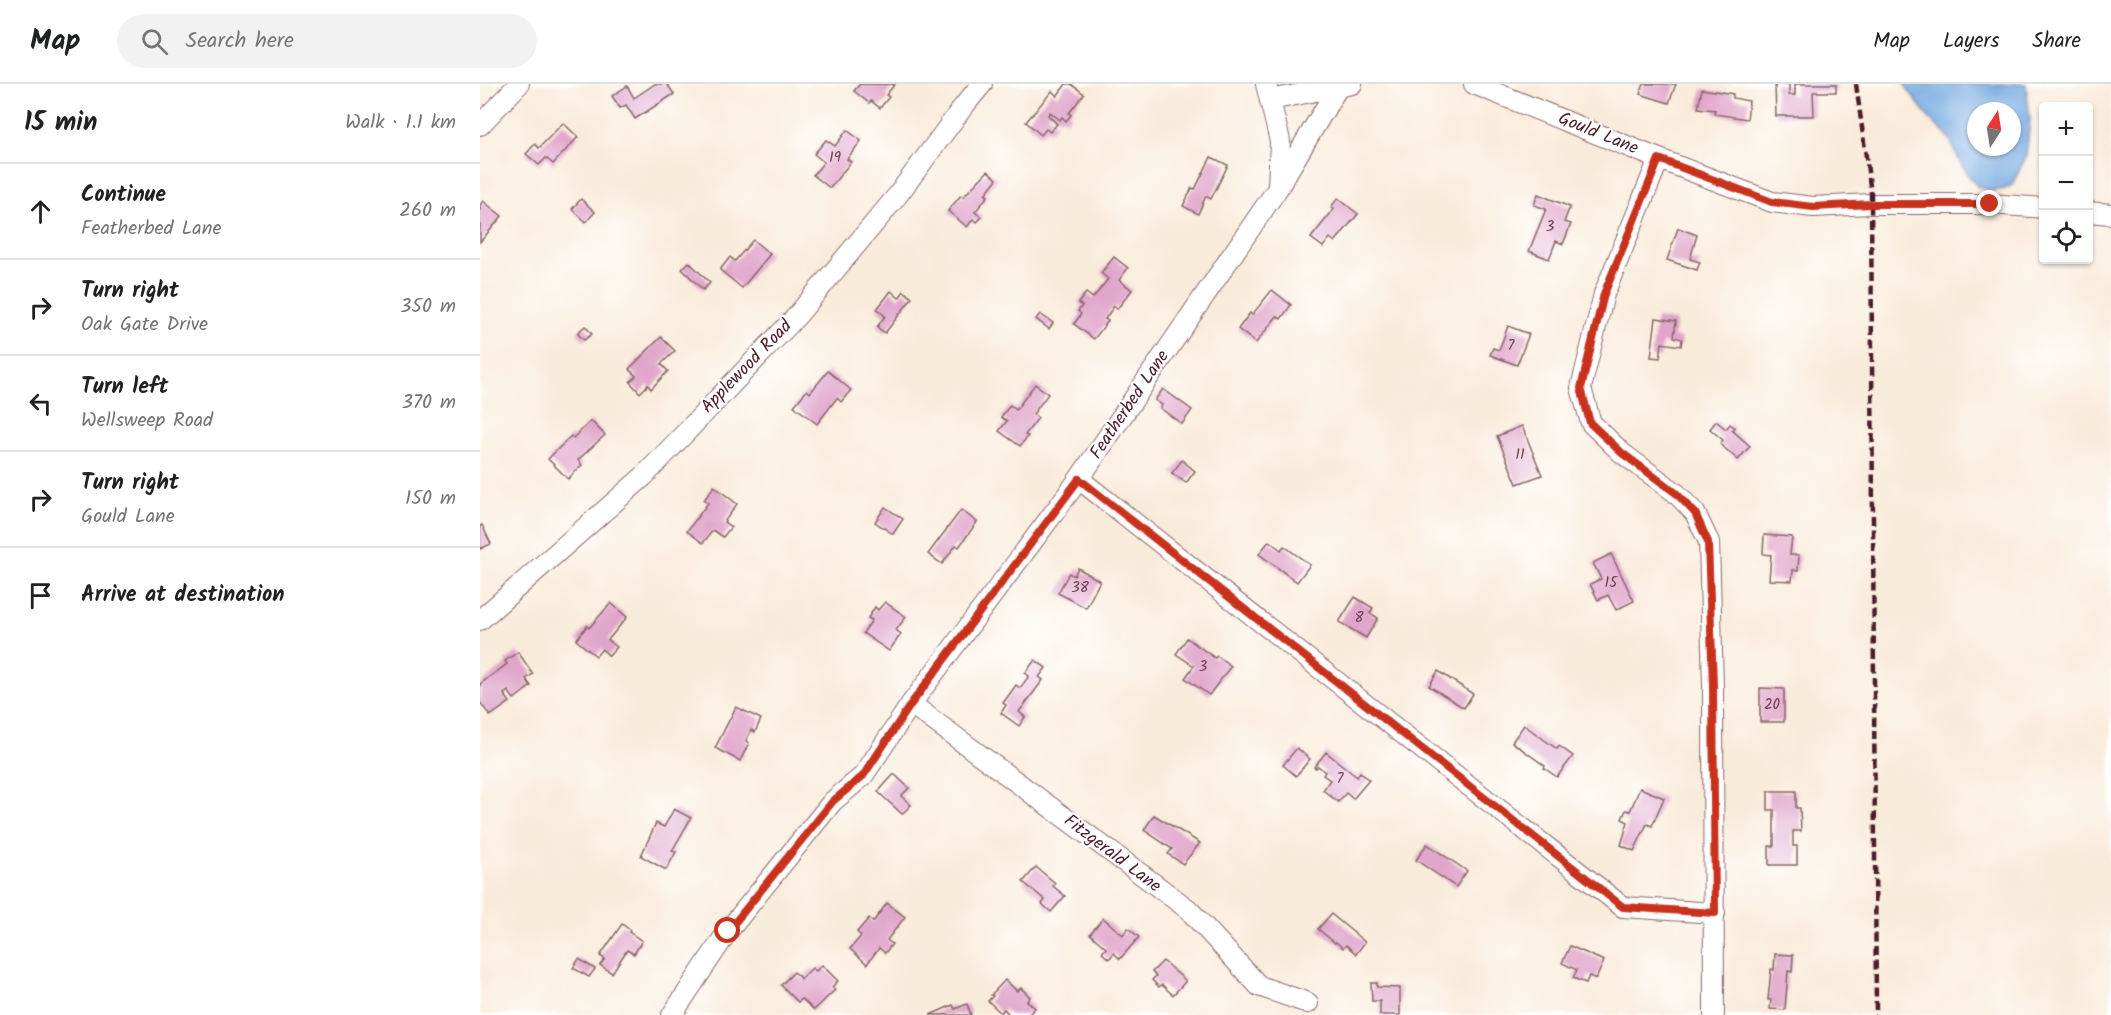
<!DOCTYPE html>
<meta charset="utf-8">
<style>
:root{--surface:#fff;--page:#f2f2f2;--text:#202124;--muted:#757577;--line:#e0e0e0}
body{margin:0;font-family:Kalam,sans-serif;background:var(--page);color:var(--text)}
.controls{position:absolute;right:18px;top:18px;display:grid;overflow:hidden;border-radius:6px;box-shadow:0 2px 4px #0004}
.controls button{width:54px;height:54px;display:grid;place-items:center;padding:0;border:0;border-bottom:2px solid var(--line);background:var(--surface);color:var(--text);font:30px sans-serif}
.compass{position:absolute;left:1487px;top:18px;width:54px;height:54px;border-radius:50%;background:var(--surface);box-shadow:0 2px 4px #0004;rotate:12deg}
.stop{position:absolute;width:18px;height:18px;margin:-14px;border:4px solid #c8321e;border-radius:50%;background:#fff}
.stop.end{background:#c8321e;border-color:#fff;box-shadow:0 2px 6px #0008}
.list{margin:0;padding:0;list-style:none}
h2{display:flex;justify-content:space-between;align-items:center;height:78px;margin:0;padding:0 24px;font-size:26px}
h2 small{font-size:20px;font-weight:400;color:var(--muted)}
.list li{display:grid;grid-template-columns:39px 1fr auto;gap:18px;align-items:center;box-sizing:border-box;height:96px;padding:0 24px;border-top:2px solid var(--line)}
.list b{display:block;font-size:22px;white-space:nowrap}
.list p{margin:0;font-size:20px;white-space:nowrap;color:var(--muted)}
.list em{font-size:20px;font-style:normal;color:var(--muted)}
.icon{flex:none;width:33px;height:33px;fill:none;stroke:currentColor;stroke-width:2;stroke-linecap:round;stroke-linejoin:round}
.map{position:relative;flex:none;width:1631px;height:931px;overflow:hidden}
header{display:flex;align-items:center;gap:36px;box-sizing:border-box;height:84px;padding:0 30px;background:var(--surface);border-bottom:2px solid var(--line)}
header strong{font-size:28px}
nav{display:flex;gap:33px;margin-inline-start:auto;font-size:21px}
.search{width:420px;height:54px;background:var(--page);display:flex;align-items:center;gap:15px;box-sizing:border-box;padding:0 21px;border-radius:33px;color:var(--muted);font-size:22px}
main{display:flex}
aside{flex:1;background:var(--surface)}
.map>svg:first-child{display:block}
.water{fill:#73a8e0;stroke:#5e6486;stroke-width:1.5;fill-rule:evenodd}
.building{fill:#e0a5ca}
.lines{fill:none;stroke-linecap:round;stroke-linejoin:round}
.minor-casing{stroke:#876668;stroke-width:22}
.minor{stroke:#fff;stroke-width:20}
.rail{stroke:#4a1f2b;stroke-width:4.5;stroke-dasharray:9 4.5;stroke-linecap:butt}
.route{stroke:#c8321e;stroke-width:8}
.labels{text-anchor:middle;dominant-baseline:central;stroke-width:4.5;stroke-linejoin:round;paint-order:stroke}
.number-label{font-size:15px;fill:#704053}
.street-label{font-size:18px;fill:#4a1f2b;stroke:#fff}
</style>
<header>
<strong>Map</strong>
<div class="search"><svg class="icon" aria-label="search" viewBox="0 0 24 24"><circle cx="10" cy="10" r="6"/><path d="M15 15l6 6"/></svg>Search here</div>
<nav><a>Map</a><a>Layers</a><a>Share</a></nav>
</header>
<main>
<aside>
<h2>15 min<small>Walk · 1.1 km</small></h2>
<ul class="list">
<li><svg class="icon" aria-label="ahead" viewBox="0 0 24 24"><path d="M12 20V5M6 11l6-6 6 6"/></svg><div><b>Continue</b><p>Featherbed Lane</p></div><em>260 m</em></li>
<li><svg class="icon" aria-label="right" viewBox="0 0 24 24"><path d="M7 20v-9h11M14 6l5 5-5 5"/></svg><div><b>Turn right</b><p>Oak Gate Drive</p></div><em>350 m</em></li>
<li><svg class="icon" aria-label="left" viewBox="0 0 24 24"><path d="M17 20v-9H6M10 6l-5 5 5 5"/></svg><div><b>Turn left</b><p>Wellsweep Road</p></div><em>370 m</em></li>
<li><svg class="icon" aria-label="right" viewBox="0 0 24 24"><path d="M7 20v-9h11M14 6l5 5-5 5"/></svg><div><b>Turn right</b><p>Gould Lane</p></div><em>150 m</em></li>
<li><svg class="icon" aria-label="arrive" viewBox="0 0 24 24"><path d="M6 21V4h12l-3 4 3 4H6"/></svg><div><b>Arrive at destination</b></div></li>
</ul>
</aside>
<div class="map">
<svg width="1631" height="931" viewBox="0 0 1631 931">
<rect width="100%" height="100%" fill="#fff"/>
<filter id="ink" filterUnits="userSpaceOnUse"><feTurbulence type="fractalNoise" baseFrequency=".0167" numOctaves="2"/><feDisplacementMap in="SourceGraphic" scale="12" xChannelSelector="R" yChannelSelector="G"/><feConvolveMatrix kernelMatrix="1 2 1 2 8 2 1 2 1" color-interpolation-filters="sRGB"/></filter>
<filter id="wash" filterUnits="userSpaceOnUse"><feTurbulence type="fractalNoise" baseFrequency=".008" numOctaves="4" result="noise"/><feDisplacementMap in="SourceGraphic" scale="24" xChannelSelector="R" yChannelSelector="G"/><feGaussianBlur stdDeviation="1.35" result="paint"/><feColorMatrix in="noise" values="0 0 0 0 0 0 0 0 0 0 0 0 0 0 0 0 0 1.4 0 .05"/><feComposite in="paint" operator="in"/></filter>
<g filter="url(#wash)">
<rect width="100%" height="100%" fill="#f9ebda"/>
<path class="water" d="M1424,0H1546L1550,35L1546,73L1532,101L1525,105L1513,107L1498,103L1488,91L1481,80L1469,54L1448,33ZM1496,27H1532V63H1496Z"/>
<g id="blocks">
<g class="building">
<polygon points="175,0 187,0 194,10 155,35 146,21 140,24 132,12 147,2 154,14"/>
<polygon points="380,0 415,0 406,11 409,13 400,24 391,17 389,19 374,7"/>
<polygon points="586,0 591,0 604,10 589,29 591,31 586,37 582,33 580,36 570,28 568,31 577,40 570,48 566,45 561,51 546,38 572,7 577,12"/>
<polygon points="1164,0 1196,0 1189,19 1160,10"/>
<polygon points="1295,0 1309,0 1309,11 1315,11 1315,0 1356,0 1356,8 1333,8 1334,32 1296,32"/>
<polygon points="1222,5 1253,10 1253,14 1269,17 1267,35 1234,30 1235,26 1218,24"/>
<polygon points="83,39 98,53 73,80 66,74 59,81 46,70 55,60 59,64"/>
<polygon points="367,46 381,57 367,75 371,78 350,104 333,91 344,78 334,70 346,56 355,62"/>
<polygon points="731,73 748,81 731,115 726,112 718,130 703,122 712,104 715,105"/>
<polygon points="508,87 517,95 505,110 508,112 495,128 502,133 497,138 493,135 487,143 468,127 481,111 483,113"/>
<polygon points="1058,110 1090,123 1084,138 1091,140 1083,160 1076,157 1069,175 1049,167 1066,125 1054,121"/>
<polygon points="858,114 878,130 855,158 850,154 843,163 831,154 854,125 851,123"/>
<polygon points="101,115 115,128 106,138 92,125"/>
<polygon points="3,117 22,132 0,158 0,121"/>
<polygon points="1198,144 1217,151 1210,175 1220,178 1217,186 1187,176"/>
<polygon points="273,156 290,170 262,204 240,186 250,173 255,177"/>
<polygon points="634,173 648,184 639,196 652,206 637,225 634,222 625,235 628,237 614,255 594,240 601,230 598,227 602,222 598,219 606,209 613,214 628,195 621,189"/>
<polygon points="209,178 230,199 223,206 202,185"/>
<polygon points="792,206 811,221 801,235 797,232 776,259 758,245 770,229 772,231"/>
<polygon points="411,207 419,214 424,207 432,214 405,249 397,243 405,232 397,225"/>
<polygon points="560,230 573,239 569,245 556,235"/>
<polygon points="1176,234 1196,237 1194,253 1202,255 1201,262 1182,259 1180,274 1171,273"/>
<polygon points="105,242 112,250 104,256 97,249"/>
<polygon points="1028,242 1049,250 1037,281 1010,271 1013,264 1019,266"/>
<polygon points="181,253 195,267 181,280 188,287 171,305 168,301 160,309 150,298 156,292 149,285"/>
<polygon points="348,287 371,306 361,318 357,314 337,340 314,322 327,306 330,309"/>
<polygon points="555,300 568,310 553,330 558,334 545,351 548,352 540,362 519,347 527,337 521,333 530,321 536,326"/>
<polygon points="683,305 712,326 702,340 680,324 682,321 675,316"/>
<polygon points="111,337 125,351 98,376 102,381 88,395 68,375 91,352 93,354"/>
<polygon points="1236,337 1246,345 1250,340 1255,344 1252,346 1270,362 1258,376 1240,360 1243,356 1230,345"/>
<polygon points="1042,342 1062,391 1037,400 1017,352"/>
<polygon points="702,376 715,387 706,399 692,389"/>
<polygon points="234,402 257,420 244,438 251,443 243,453 233,446 223,459 207,447 228,419 224,416"/>
<polygon points="405,423 423,435 413,450 395,438"/>
<polygon points="481,426 497,438 479,463 476,461 462,480 448,470"/>
<polygon points="2,441 11,460 0,465 0,442"/>
<polygon points="1284,451 1312,453 1310,471 1319,471 1318,487 1313,486 1312,497 1289,496 1291,471 1283,470"/>
<polygon points="789,457 801,466 804,462 830,481 817,498 779,470"/>
<polygon points="1131,470 1154,517 1136,526 1128,511 1118,516 1110,500 1121,495 1113,479"/>
<polygon points="598,484 620,497 606,524 578,509 589,489 594,492"/>
<polygon points="875,513 893,524 890,529 898,534 886,554 859,538"/>
<polygon points="405,518 426,533 416,546 421,550 409,567 383,549 392,536 388,534 395,523 398,526"/>
<polygon points="131,519 147,533 128,556 137,563 129,572 122,565 116,572 96,556 107,542 109,544"/>
<polygon points="707,554 735,574 737,572 751,582 729,611 705,594 714,582 696,570"/>
<polygon points="38,568 53,590 46,595 51,602 34,615 28,607 24,610 30,618 10,632 0,618 0,600 27,580 25,577"/>
<polygon points="555,576 566,584 559,593 563,596 539,628 545,633 539,642 521,629 526,621 523,619 536,601 540,604 549,592 545,589"/>
<polygon points="958,587 993,610 984,624 949,602"/>
<polygon points="1280,604 1304,605 1304,638 1280,638"/>
<polygon points="256,623 281,635 275,648 271,646 266,657 269,659 260,677 235,664"/>
<polygon points="1044,641 1077,665 1079,662 1093,672 1077,693 1064,684 1065,682 1032,658"/>
<polygon points="817,664 830,675 816,692 803,681"/>
<polygon points="846,668 877,693 880,688 889,696 873,715 866,709 858,718 843,706 850,696 843,691 845,688 838,682 836,684 834,683"/>
<polygon points="414,690 429,704 421,712 431,721 422,730 398,708"/>
<polygon points="1160,704 1184,714 1172,742 1167,740 1154,767 1141,761 1148,738 1142,735 1146,726 1150,727"/>
<polygon points="1288,707 1316,707 1316,724 1320,724 1321,747 1313,747 1313,762 1317,762 1317,781 1289,781 1289,762 1294,762 1294,726 1288,726"/>
<polygon points="194,725 211,734 192,767 196,768 186,786 161,772 176,739 184,743"/>
<polygon points="674,731 720,759 703,780 688,770 692,765 664,746"/>
<polygon points="947,760 987,787 976,803 936,776"/>
<polygon points="556,783 575,799 573,802 585,812 571,828 562,820 565,816 543,798"/>
<polygon points="407,819 425,833 407,856 412,860 405,869 399,864 387,880 370,865 381,852 377,848 389,834 393,838"/>
<polygon points="851,830 885,858 876,870 866,861 863,864 856,858 855,859 838,845"/>
<polygon points="623,834 643,851 648,844 659,853 640,875 634,869 629,875 622,869 626,864 610,850"/>
<polygon points="142,840 150,846 149,848 162,857 154,870 147,866 132,889 120,881 125,875 120,872"/>
<polygon points="1090,862 1124,877 1116,895 1109,892 1106,899 1093,894 1097,886 1082,879"/>
<polygon points="1295,870 1313,871 1312,888 1308,887 1305,926 1290,925 1291,916 1288,916 1291,885 1294,886"/>
<polygon points="99,875 115,885 109,893 93,884"/>
<polygon points="683,877 705,896 705,898 693,911 682,901 679,903 672,896 676,892 672,888"/>
<polygon points="342,881 358,897 352,903 355,906 334,926 322,915 318,918 301,901 314,888 321,895 332,884 336,887"/>
<polygon points="525,896 537,907 541,904 550,913 547,917 555,924 548,931 530,931 524,925 521,929 508,917 513,912 511,911"/>
<polygon points="891,899 897,899 897,903 920,904 920,931 900,931 900,917 892,917"/>
<polygon points="487,920 491,931 450,931 473,921 475,925"/>
</g>
</g>
</g>
<g filter="url(#ink)">
<use href="#blocks" fill-opacity="0" stroke="#876668" stroke-width="1.5"/>
<g class="lines">
<g class="minor-casing">
<g id="minor">
<polyline points="994,0 1179,75 1292,118 1333,123 1391,120 1510,120 1564,124"/>
<polyline points="790,16 872,0"/>
<polyline points="0,41 39,0"/>
<polyline points="1179,75 1124,210 1101,304 1111,339 1142,369 1196,409 1215,429 1229,458 1233,602 1234,931"/>
<polyline points="799,102 858,3"/>
<polyline points="1608,128 1631,130"/>
<polyline points="599,395 1143,823 1235,829"/>
<polyline points="0,536 164,392 315,234 417,112 483,23 502,0"/>
<polyline points="431,620 708,825 779,902 828,919"/>
<polyline points="192,931 248,847 353,717 383,692 431,620 599,395 798,104 800,57 786,0"/>
</g>
</g>
<use href="#minor" class="minor"/>
<polyline class="rail" points="1376,0 1391,109 1396,931"/>
</g>
</g>
<g class="lines" filter="url(#ink)">
<polyline class="route" points="248,847 353,717 383,692 431,620 599,395 1143,823 1235,829 1233,602 1228,458 1215,429 1196,409 1142,369 1110,339 1101,304 1124,210 1179,75 1292,118 1333,123 1391,120 1510,120"/>
</g>
<g class="labels">
<g class="number-label">
<text x="355" y="74">19</text>
<text x="1070" y="143">3</text>
<text x="1031" y="262">7</text>
<text x="1040" y="371">11</text>
<text x="1131" y="499">15</text>
<text x="600" y="504">38</text>
<text x="879" y="534">8</text>
<text x="723" y="583">3</text>
<text x="1292" y="621">20</text>
<text x="860" y="695">7</text>
</g>
<g class="street-label">
<text transform="translate(1118 50) rotate(22)">Gould Lane</text>
<text transform="translate(267 283) rotate(-46)">Applewood Road</text>
<text transform="translate(650 321) rotate(-56)">Featherbed Lane</text>
<text transform="translate(632 770) rotate(37)">Fitzgerald Lane</text>
</g>
</g>
</svg>
<div class="controls">
<button>+</button>
<button>−</button>
<button><svg class="icon" aria-label="locate" viewBox="0 0 24 24"><circle cx="12" cy="12" r="6"/><path d="M12 2v4M12 18v4M2 12h4M18 12h4"/></svg></button>
</div>
<svg class="compass" viewBox="-18 -18 36 36"><path d="M0-13l5 13h-10z" fill="#e53935"/><path d="M0 13l5-13h-10z" fill="#757577"/></svg>
<div class="stop" style="left:248px;top:847px"></div>
<div class="stop end" style="left:1510px;top:120px"></div>
</div>
</main>
